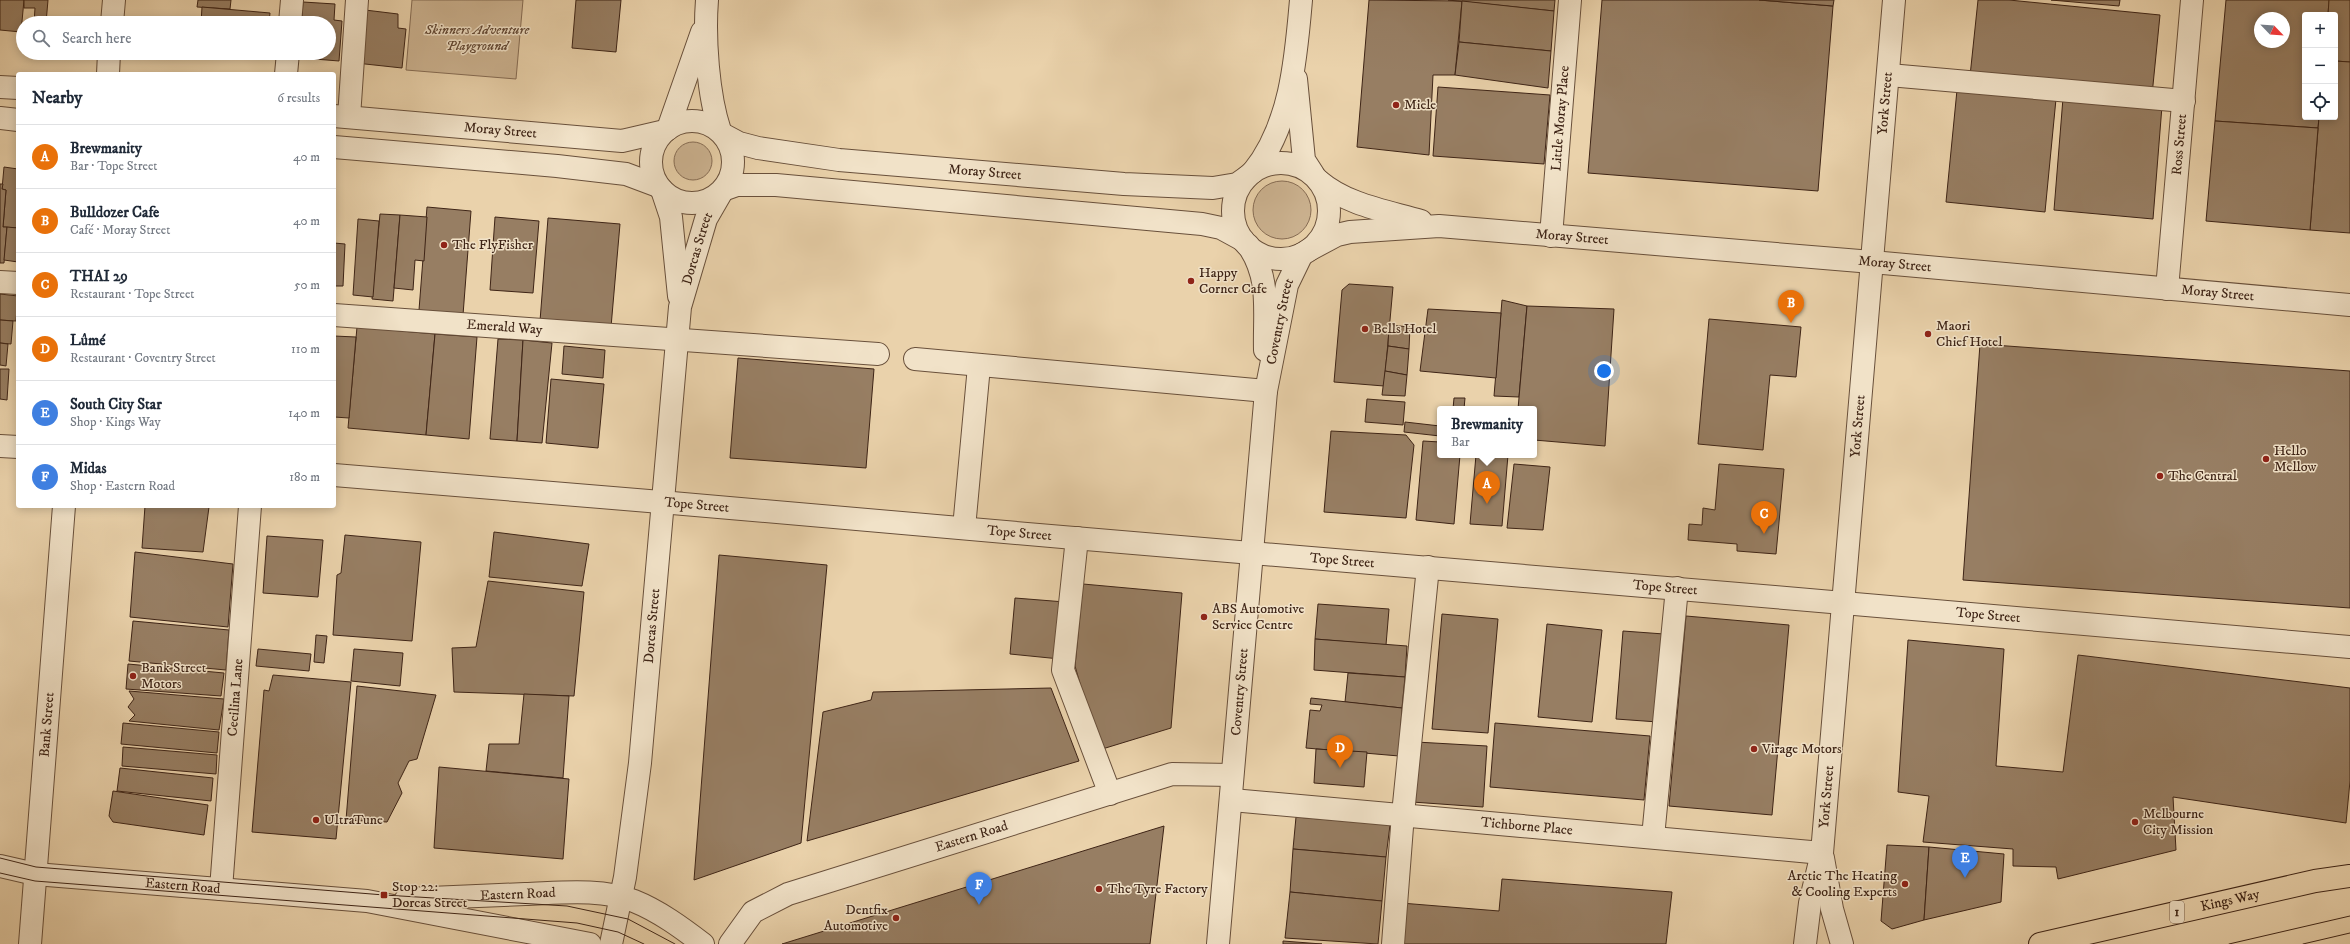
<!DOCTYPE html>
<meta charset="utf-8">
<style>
:root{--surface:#fff;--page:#f6f6f7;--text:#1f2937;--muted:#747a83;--line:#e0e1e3;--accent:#1a73e8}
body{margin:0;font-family:"IM FELL DW Pica",serif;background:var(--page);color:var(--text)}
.controls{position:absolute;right:12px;top:12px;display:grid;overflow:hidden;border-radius:4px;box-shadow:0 2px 10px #0003}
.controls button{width:36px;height:36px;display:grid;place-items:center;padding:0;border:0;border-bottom:1px solid var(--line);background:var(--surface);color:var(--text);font:20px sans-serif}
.compass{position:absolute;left:2254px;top:12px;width:36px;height:36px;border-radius:50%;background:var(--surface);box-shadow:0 2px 10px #0003;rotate:115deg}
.you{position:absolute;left:1604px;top:371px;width:14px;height:14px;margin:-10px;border:3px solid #fff;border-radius:50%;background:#1a73e8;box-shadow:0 0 0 6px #1a73e833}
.badge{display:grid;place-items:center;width:26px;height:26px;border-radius:50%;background:var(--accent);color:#fff;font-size:13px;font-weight:700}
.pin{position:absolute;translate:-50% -33px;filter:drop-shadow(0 1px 2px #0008)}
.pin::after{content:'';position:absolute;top:21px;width:14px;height:12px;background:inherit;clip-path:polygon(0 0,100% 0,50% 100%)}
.popup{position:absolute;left:1437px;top:406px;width:100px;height:52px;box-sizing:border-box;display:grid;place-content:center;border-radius:4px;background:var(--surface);filter:drop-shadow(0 1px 3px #0005);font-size:13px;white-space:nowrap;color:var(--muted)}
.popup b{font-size:15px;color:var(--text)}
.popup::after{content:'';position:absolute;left:50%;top:100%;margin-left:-8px;border:8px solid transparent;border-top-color:var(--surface)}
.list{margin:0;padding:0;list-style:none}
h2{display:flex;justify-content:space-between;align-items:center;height:52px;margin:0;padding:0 16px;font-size:17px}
h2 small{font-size:13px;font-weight:400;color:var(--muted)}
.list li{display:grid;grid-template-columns:26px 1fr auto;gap:12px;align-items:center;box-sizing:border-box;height:64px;padding:0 16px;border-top:1px solid var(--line)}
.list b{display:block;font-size:15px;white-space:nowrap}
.list p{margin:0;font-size:13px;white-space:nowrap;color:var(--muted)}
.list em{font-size:13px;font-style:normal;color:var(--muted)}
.icon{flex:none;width:22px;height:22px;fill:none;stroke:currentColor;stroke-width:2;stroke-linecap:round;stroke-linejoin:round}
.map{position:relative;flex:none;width:2350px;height:944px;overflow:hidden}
.search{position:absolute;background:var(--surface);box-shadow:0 2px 10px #0003;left:16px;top:16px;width:320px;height:44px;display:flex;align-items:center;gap:10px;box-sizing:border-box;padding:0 14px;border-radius:22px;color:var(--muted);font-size:15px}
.panel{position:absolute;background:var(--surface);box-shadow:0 2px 10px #0003;left:16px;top:72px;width:320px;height:436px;border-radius:4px}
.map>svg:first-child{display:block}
.green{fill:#cdb492;stroke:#866c54}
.building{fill:#977e63;stroke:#3e2416;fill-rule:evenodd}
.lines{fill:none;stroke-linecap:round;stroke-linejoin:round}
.minor-casing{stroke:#69503b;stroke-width:24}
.highway-casing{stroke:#3e2416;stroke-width:24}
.minor{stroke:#f1e2c8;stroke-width:22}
.highway{stroke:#ead2ab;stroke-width:22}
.tram{stroke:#3e2416;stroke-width:1}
.poi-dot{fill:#8f2418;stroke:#f1e2c8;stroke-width:1.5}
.labels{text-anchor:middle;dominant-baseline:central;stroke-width:3;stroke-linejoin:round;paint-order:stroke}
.shield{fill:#f1e2c8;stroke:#745d4b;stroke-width:1}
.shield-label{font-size:13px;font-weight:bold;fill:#3e2416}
.park-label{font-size:14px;font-style:italic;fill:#624835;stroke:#f1e2c8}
.street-label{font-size:14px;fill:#3e2416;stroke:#f1e2c8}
.poi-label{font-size:14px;fill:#3e2416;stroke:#f1e2c8;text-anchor:start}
</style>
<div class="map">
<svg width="2350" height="944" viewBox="0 0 2350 944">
<rect width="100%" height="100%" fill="#ead2ab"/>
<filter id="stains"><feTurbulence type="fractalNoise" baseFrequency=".005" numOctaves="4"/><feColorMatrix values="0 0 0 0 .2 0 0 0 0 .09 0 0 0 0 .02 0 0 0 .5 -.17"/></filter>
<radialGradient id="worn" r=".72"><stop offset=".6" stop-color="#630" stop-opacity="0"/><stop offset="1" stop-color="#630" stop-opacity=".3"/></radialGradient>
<g class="green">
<polygon points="412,0 523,0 516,79 406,70"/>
<circle cx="693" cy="161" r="19"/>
<circle cx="1282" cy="210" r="29"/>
</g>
<g class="building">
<polygon points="0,0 24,0 21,32 0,30"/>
<polygon points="24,0 48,0 46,23 34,23 35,8 24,8"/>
<polygon points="198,0 231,0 230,9 197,7"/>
<polygon points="576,0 621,0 616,52 572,48"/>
<polygon points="1369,0 1462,1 1455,75 1433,75 1429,155 1357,147"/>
<polygon points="1448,0 1555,0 1554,11"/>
<polygon points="1602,0 1759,0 1833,6 1818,191 1588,173"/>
<polygon points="1759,0 1834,0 1833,6"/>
<polygon points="1978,0 2009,0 2160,15 2152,95 1970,76"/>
<polygon points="2051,0 2120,0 2119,6"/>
<path d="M2226,0H2329L2328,15H2305V117H2319L2318,128L2215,121ZM2260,18H2284V42H2260Z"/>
<polygon points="2329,0 2350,0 2350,62 2335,61 2335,15 2328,15"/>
<polygon points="1462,1 1554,11 1551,51 1459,42"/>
<polygon points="303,2 335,4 334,20 342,21 339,61 290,57 290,53 329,53 329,23 293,23 293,16 302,16"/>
<polygon points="202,7 270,13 269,23 201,23"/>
<polygon points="365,10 398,14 398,28 406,29 402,68 356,63"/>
<polygon points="1459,42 1551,51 1548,88 1455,75"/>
<polygon points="2335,61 2350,62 2350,233 2310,230 2319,117 2335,117"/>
<polygon points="1438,87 1550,95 1544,164 1433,156"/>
<polygon points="1957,90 2056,99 2045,212 1946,202"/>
<polygon points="2063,98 2162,106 2153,219 2054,210"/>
<polygon points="2215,121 2318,128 2310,230 2206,221"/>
<polygon points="4,167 18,169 18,228 3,227 6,190 2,189"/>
<polygon points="0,184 3,184 2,189 6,190 3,227 7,227 4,263 0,263"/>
<polygon points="427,207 471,211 463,315 419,310"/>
<polygon points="380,214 400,215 393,301 372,299"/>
<polygon points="400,215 427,217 424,261 415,260 413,290 394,288"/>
<polygon points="495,217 539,221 533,293 490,290"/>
<polygon points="548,218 620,224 611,327 540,321"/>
<polygon points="358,219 379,221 373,297 353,295"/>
<polygon points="7,227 18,228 18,262 4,260"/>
<polygon points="334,243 345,244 343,286 334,286"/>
<polygon points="1349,284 1393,287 1384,386 1334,382 1342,290"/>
<polygon points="0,294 18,296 16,321 0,320"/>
<polygon points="1502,300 1527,306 1519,397 1494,396"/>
<polygon points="1527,306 1614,309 1605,446 1534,440 1534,409 1518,409"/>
<polygon points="1428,309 1501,313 1496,378 1420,371"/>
<polygon points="1709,319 1801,327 1796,377 1770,375 1763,450 1698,444"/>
<polygon points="0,320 13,321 11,344 0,343"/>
<polygon points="1389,325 1410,327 1409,349 1388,346"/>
<polygon points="357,327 435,334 426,435 348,428"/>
<polygon points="435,334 477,337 469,439 426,435"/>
<polygon points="334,336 356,337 349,418 334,417"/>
<polygon points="498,339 523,340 517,441 490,439"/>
<polygon points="523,340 552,343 542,443 517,441"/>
<polygon points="0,343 8,344 6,366 0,365"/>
<polygon points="1980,344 2350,371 2350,608 1963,580"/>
<polygon points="564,346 605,350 603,378 562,374"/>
<polygon points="1388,346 1409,349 1407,375 1385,371"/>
<polygon points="738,358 874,369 866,468 730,458"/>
<polygon points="0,369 9,369 7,400 0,399"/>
<polygon points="1385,371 1407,375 1405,396 1382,395"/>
<polygon points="551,379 604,384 598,448 546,443"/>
<polygon points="1454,398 1465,398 1464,409 1453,409"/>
<polygon points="1367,399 1405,402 1403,425 1365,422"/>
<polygon points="1405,422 1440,426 1440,436 1404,432"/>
<polygon points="1331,431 1406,435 1414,445 1406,518 1324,512"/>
<polygon points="1423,441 1440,442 1440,455 1460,455 1454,524 1416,520"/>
<polygon points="1476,455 1508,455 1502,526 1470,524"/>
<polygon points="1514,464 1550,467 1543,530 1507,528"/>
<polygon points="1719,464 1784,469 1776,554 1737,551 1737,544 1688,540 1689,524 1702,525 1703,508 1715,510"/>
<polygon points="145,506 209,507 203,552 142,548"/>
<polygon points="494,532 589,544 582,586 489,577"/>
<polygon points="345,535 421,542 412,641 333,635 337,575 341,573"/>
<polygon points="267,536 323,540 318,597 263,593"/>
<polygon points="135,552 233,564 228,627 130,617"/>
<polygon points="719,555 827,565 801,843 694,880"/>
<polygon points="488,581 584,592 574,696 454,692 452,648 476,647"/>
<polygon points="1083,584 1182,593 1171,728 1099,750 1075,666"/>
<polygon points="1015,598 1065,602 1060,659 1010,654"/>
<polygon points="1318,604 1389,609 1386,645 1315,639"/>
<polygon points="1442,614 1498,619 1488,733 1432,729"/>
<polygon points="1686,616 1789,625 1772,815 1669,806"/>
<polygon points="133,621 229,630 226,670 129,661"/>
<polygon points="1547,624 1602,630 1592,722 1538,717"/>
<polygon points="1623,631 1664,634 1658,722 1616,719"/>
<polygon points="316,635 327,636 324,663 314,662"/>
<polygon points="1315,639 1407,646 1405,677 1314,670"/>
<polygon points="1908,640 2004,649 1996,766 2063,772 2078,655 2350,688 2350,781 2346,823 2173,797 2176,850 2058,879 2056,867 2013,866 2013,849 1923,842 1929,796 1898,792"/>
<polygon points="258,649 311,654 309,671 256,666"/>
<polygon points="354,649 403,653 400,686 351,681"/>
<polygon points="128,664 224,673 221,696 126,689"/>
<polygon points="1348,673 1405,677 1402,708 1345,702"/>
<polygon points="273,675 351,682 336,839 252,832 264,690 269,691"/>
<polygon points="357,686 436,695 417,759 409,761 398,783 402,793 387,822 346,820"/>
<polygon points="1051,688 1079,761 807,841 823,712 871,700 873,692"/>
<polygon points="129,691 224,699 219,730 129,721 135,715 128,707 134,699"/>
<polygon points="524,694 569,696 563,778 486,771 489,744 519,744"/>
<polygon points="1311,698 1402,708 1399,756 1306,748 1310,710 1320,711 1322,705 1310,704"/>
<polygon points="123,723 219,732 217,753 121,744"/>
<polygon points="1495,723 1650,736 1644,800 1490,787"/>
<polygon points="1416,742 1487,746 1483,807 1412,802"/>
<polygon points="123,747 217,755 216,774 122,766"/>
<polygon points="1316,749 1367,752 1364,787 1314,783"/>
<polygon points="439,767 569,779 563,859 434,848"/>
<polygon points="120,768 213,778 211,801 117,791"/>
<polygon points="113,791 208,805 204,835 113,822 109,816"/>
<polygon points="1296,817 1390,825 1386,857 1293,849"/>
<polygon points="1164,826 1150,944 782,944"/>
<polygon points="1887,845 1929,847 1924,920 1892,929 1881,921"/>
<polygon points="1929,847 2004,854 2001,902 1924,920"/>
<polygon points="1293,849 1386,857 1382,901 1290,892"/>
<polygon points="1502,879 1672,892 1666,944 1397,944 1401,903 1499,911"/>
<polygon points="1290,892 1382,901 1378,944 1285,938"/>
<polygon points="1283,941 1322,944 1283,944"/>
</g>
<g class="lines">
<g class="minor-casing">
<g id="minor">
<path d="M707,0C704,38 708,95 720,131"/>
<polyline points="112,23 114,0"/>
<polyline points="290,23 292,0"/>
<polyline points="108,74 109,53"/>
<polyline points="286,74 288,53"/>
<polyline points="1889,75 2184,101"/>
<polyline points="1296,79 1304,160 1313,174"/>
<polyline points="0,87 18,88"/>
<path id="s1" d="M334,116L622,141L665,131"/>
<polyline points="349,117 357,0"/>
<polyline points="0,118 18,120"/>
<circle cx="692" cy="162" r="41"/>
<polyline points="668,129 702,32"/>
<path id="s2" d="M724,135L739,143L758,148L839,160L1124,184L1213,188L1237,184L1247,177"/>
<polyline points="334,147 557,166 626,174 658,186"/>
<circle cx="1281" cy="211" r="48"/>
<path d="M1253,172C1291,125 1296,58 1301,0"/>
<path d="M1319,181C1347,205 1387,211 1421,221"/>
<polyline points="662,190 671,217 679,296"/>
<polyline points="723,190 737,185 776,185 1202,224 1221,228 1243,240"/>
<path id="s3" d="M1551,236L1570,0"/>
<path d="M1248,245C1271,279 1264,310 1265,350"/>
<path id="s4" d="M1307,251L1337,235L1350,232L1439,226L1872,262L2350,305"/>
<polyline points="0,282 18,283"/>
<path id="s5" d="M2167,289L2192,0"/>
<path id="s6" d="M334,315L878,354"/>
<polyline points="915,359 1266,391"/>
<polyline points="0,446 18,447"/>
<path id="s7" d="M334,475C581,494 827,517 1074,538C1499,574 1925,609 2350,647"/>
<polyline points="964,528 979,366"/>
<polyline points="1077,538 1063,670 1110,794"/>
<path id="s8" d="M1232,800L1822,853"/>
<polyline points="1653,837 1677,588"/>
<polyline points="1823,858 1832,909 1842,944"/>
<path id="s9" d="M0,866L35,874L367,901L590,944"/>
<path id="s10" d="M221,889L250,506"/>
<path id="s11" d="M406,899C446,897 485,896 525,894C559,893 601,888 634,901C659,911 682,928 703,944"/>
<path id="s12" d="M30,944L64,506"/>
<path id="s13" d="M611,944L625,877L640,763L680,307L706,219L721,193"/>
<path id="s14" d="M730,944L753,912L788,894L1172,774L1232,775"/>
<path id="s15" d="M1218,944L1266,391L1287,285L1302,254"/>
<polyline points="1393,944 1403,814 1428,567"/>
<path id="s16" d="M1805,944L1810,903L1822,853L1894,0"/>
</g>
</g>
<g class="highway-casing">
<g id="highway">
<path id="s17" d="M2040,944L2315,881L2350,876"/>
</g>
</g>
<use href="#minor" class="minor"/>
<use href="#highway" class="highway"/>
<g class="tram">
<polyline points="0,858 36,867 384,895 567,906 628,919 675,944"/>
<polyline points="0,873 35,881 577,923 618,932 644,944"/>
<polyline points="2229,944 2350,916"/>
<polyline points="2303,944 2350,933"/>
</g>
</g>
<g class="poi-dot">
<circle cx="1396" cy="105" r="4"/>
<circle cx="444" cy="245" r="4"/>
<circle cx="1191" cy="281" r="4"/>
<circle cx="1365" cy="329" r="4"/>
<circle cx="1928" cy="334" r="4"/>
<circle cx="2266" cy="459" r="4"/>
<circle cx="2160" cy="476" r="4"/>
<circle cx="1204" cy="617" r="4"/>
<circle cx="133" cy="676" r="4"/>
<circle cx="1754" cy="749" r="4"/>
<circle cx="316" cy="820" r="4"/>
<circle cx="2135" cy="822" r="4"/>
<circle cx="1905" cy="884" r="4"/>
<circle cx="1099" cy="889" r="4"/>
<rect x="380" y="891" width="8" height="8" rx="2"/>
<circle cx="896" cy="918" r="4"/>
</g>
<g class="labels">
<rect class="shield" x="2170" y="901" width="14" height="22" rx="3"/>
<g class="shield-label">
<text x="2177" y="912">1</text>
</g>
<g class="park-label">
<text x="477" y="30">Skinners Adventure<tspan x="477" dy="16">Playground</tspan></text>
</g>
<g class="street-label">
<text stroke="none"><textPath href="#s16" startOffset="845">York Street</textPath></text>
<text stroke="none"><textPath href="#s3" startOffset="118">Little Moray Place</textPath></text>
<text stroke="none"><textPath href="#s1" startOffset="167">Moray Street</textPath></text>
<text stroke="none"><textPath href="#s5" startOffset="145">Ross Street</textPath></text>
<text stroke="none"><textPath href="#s2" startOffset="265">Moray Street</textPath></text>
<text stroke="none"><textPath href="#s4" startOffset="270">Moray Street</textPath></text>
<text stroke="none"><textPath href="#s13" startOffset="702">Dorcas Street</textPath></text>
<text stroke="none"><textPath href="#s4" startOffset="594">Moray Street</textPath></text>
<text stroke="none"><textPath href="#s4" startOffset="918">Moray Street</textPath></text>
<text stroke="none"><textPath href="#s15" startOffset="626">Coventry Street</textPath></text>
<text stroke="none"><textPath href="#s6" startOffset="171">Emerald Way</textPath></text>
<text stroke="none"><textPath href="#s16" startOffset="521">York Street</textPath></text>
<text stroke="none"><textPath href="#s7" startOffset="364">Tope Street</textPath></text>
<text stroke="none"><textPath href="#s7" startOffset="688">Tope Street</textPath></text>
<text stroke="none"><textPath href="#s7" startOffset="1012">Tope Street</textPath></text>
<text stroke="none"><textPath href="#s7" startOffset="1336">Tope Street</textPath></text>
<text stroke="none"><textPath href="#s7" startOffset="1660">Tope Street</textPath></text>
<text stroke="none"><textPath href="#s13" startOffset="321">Dorcas Street</textPath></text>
<text stroke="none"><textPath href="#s15" startOffset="253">Coventry Street</textPath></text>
<text stroke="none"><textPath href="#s10" startOffset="192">Cecilina Lane</textPath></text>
<text stroke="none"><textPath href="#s12" startOffset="220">Bank Street</textPath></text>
<text stroke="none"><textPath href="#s16" startOffset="149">York Street</textPath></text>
<text stroke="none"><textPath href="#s8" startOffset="296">Tichborne Place</textPath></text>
<text stroke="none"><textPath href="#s14" startOffset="271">Eastern Road</textPath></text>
<text stroke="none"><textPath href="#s9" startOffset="184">Eastern Road</textPath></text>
<text stroke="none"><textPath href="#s11" startOffset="112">Eastern Road</textPath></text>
<text stroke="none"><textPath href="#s17" startOffset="195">Kings Way</textPath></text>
</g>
<g class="poi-label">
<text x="1404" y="105">Miele</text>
<text x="452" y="245">The FlyFisher</text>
<text x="1199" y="273">Happy<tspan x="1199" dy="16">Corner Cafe</tspan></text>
<text x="1936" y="326">Maori<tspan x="1936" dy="16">Chief Hotel</tspan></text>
<text x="1373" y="329">Bells Hotel</text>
<text x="2274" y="451">Hello<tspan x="2274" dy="16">Mellow</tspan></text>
<text x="2168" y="476">The Central</text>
<text x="1212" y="609">ABS Automotive<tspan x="1212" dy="16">Service Centre</tspan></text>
<text x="141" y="668">Bank Street<tspan x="141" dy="16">Motors</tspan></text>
<text x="1762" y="749">Virage Motors</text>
<text x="2143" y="814">Melbourne<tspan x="2143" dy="16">City Mission</tspan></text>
<text x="324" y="820">UltraTune</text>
<text x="1897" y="876" text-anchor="end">Arctic The Heating<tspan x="1897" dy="16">&amp; Cooling Experts</tspan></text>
<text x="392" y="887">Stop 22:<tspan x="392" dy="16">Dorcas Street</tspan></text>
<text x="1107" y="889">The Tyre Factory</text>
<text x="888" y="910" text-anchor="end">Dentfix<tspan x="888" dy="16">Automotive</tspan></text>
</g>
</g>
<rect width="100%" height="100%" filter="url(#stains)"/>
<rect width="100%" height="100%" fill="url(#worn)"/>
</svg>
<div class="controls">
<button>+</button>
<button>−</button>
<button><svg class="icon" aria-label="locate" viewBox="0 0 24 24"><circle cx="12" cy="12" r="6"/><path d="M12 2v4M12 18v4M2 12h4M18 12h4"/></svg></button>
</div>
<svg class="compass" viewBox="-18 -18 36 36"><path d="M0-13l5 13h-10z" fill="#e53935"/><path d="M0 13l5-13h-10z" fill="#747a83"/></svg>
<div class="you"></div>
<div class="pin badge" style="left:1487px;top:504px;background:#e8710a">A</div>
<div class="popup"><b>Brewmanity</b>Bar</div>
<div class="pin badge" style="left:1791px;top:323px;background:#e8710a">B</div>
<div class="pin badge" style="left:1764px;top:534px;background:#e8710a">C</div>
<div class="pin badge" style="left:1340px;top:768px;background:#e8710a">D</div>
<div class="pin badge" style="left:1965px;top:878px;background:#3f7fe0">E</div>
<div class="pin badge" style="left:979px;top:905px;background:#3f7fe0">F</div>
<div class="search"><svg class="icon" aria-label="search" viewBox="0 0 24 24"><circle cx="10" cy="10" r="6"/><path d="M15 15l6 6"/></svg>Search here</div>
<section class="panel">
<h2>Nearby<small>6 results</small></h2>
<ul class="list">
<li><span class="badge" style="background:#e8710a">A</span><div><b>Brewmanity</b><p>Bar · Tope Street</p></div><em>40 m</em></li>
<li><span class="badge" style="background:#e8710a">B</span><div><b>Bulldozer Cafe</b><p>Café · Moray Street</p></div><em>40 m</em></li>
<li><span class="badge" style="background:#e8710a">C</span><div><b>THAI 29</b><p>Restaurant · Tope Street</p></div><em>50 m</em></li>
<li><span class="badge" style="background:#e8710a">D</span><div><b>Lûmé</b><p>Restaurant · Coventry Street</p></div><em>110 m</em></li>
<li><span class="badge" style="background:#3f7fe0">E</span><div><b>South City Star</b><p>Shop · Kings Way</p></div><em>140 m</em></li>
<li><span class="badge" style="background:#3f7fe0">F</span><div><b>Midas</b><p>Shop · Eastern Road</p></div><em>180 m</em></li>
</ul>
</section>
</div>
